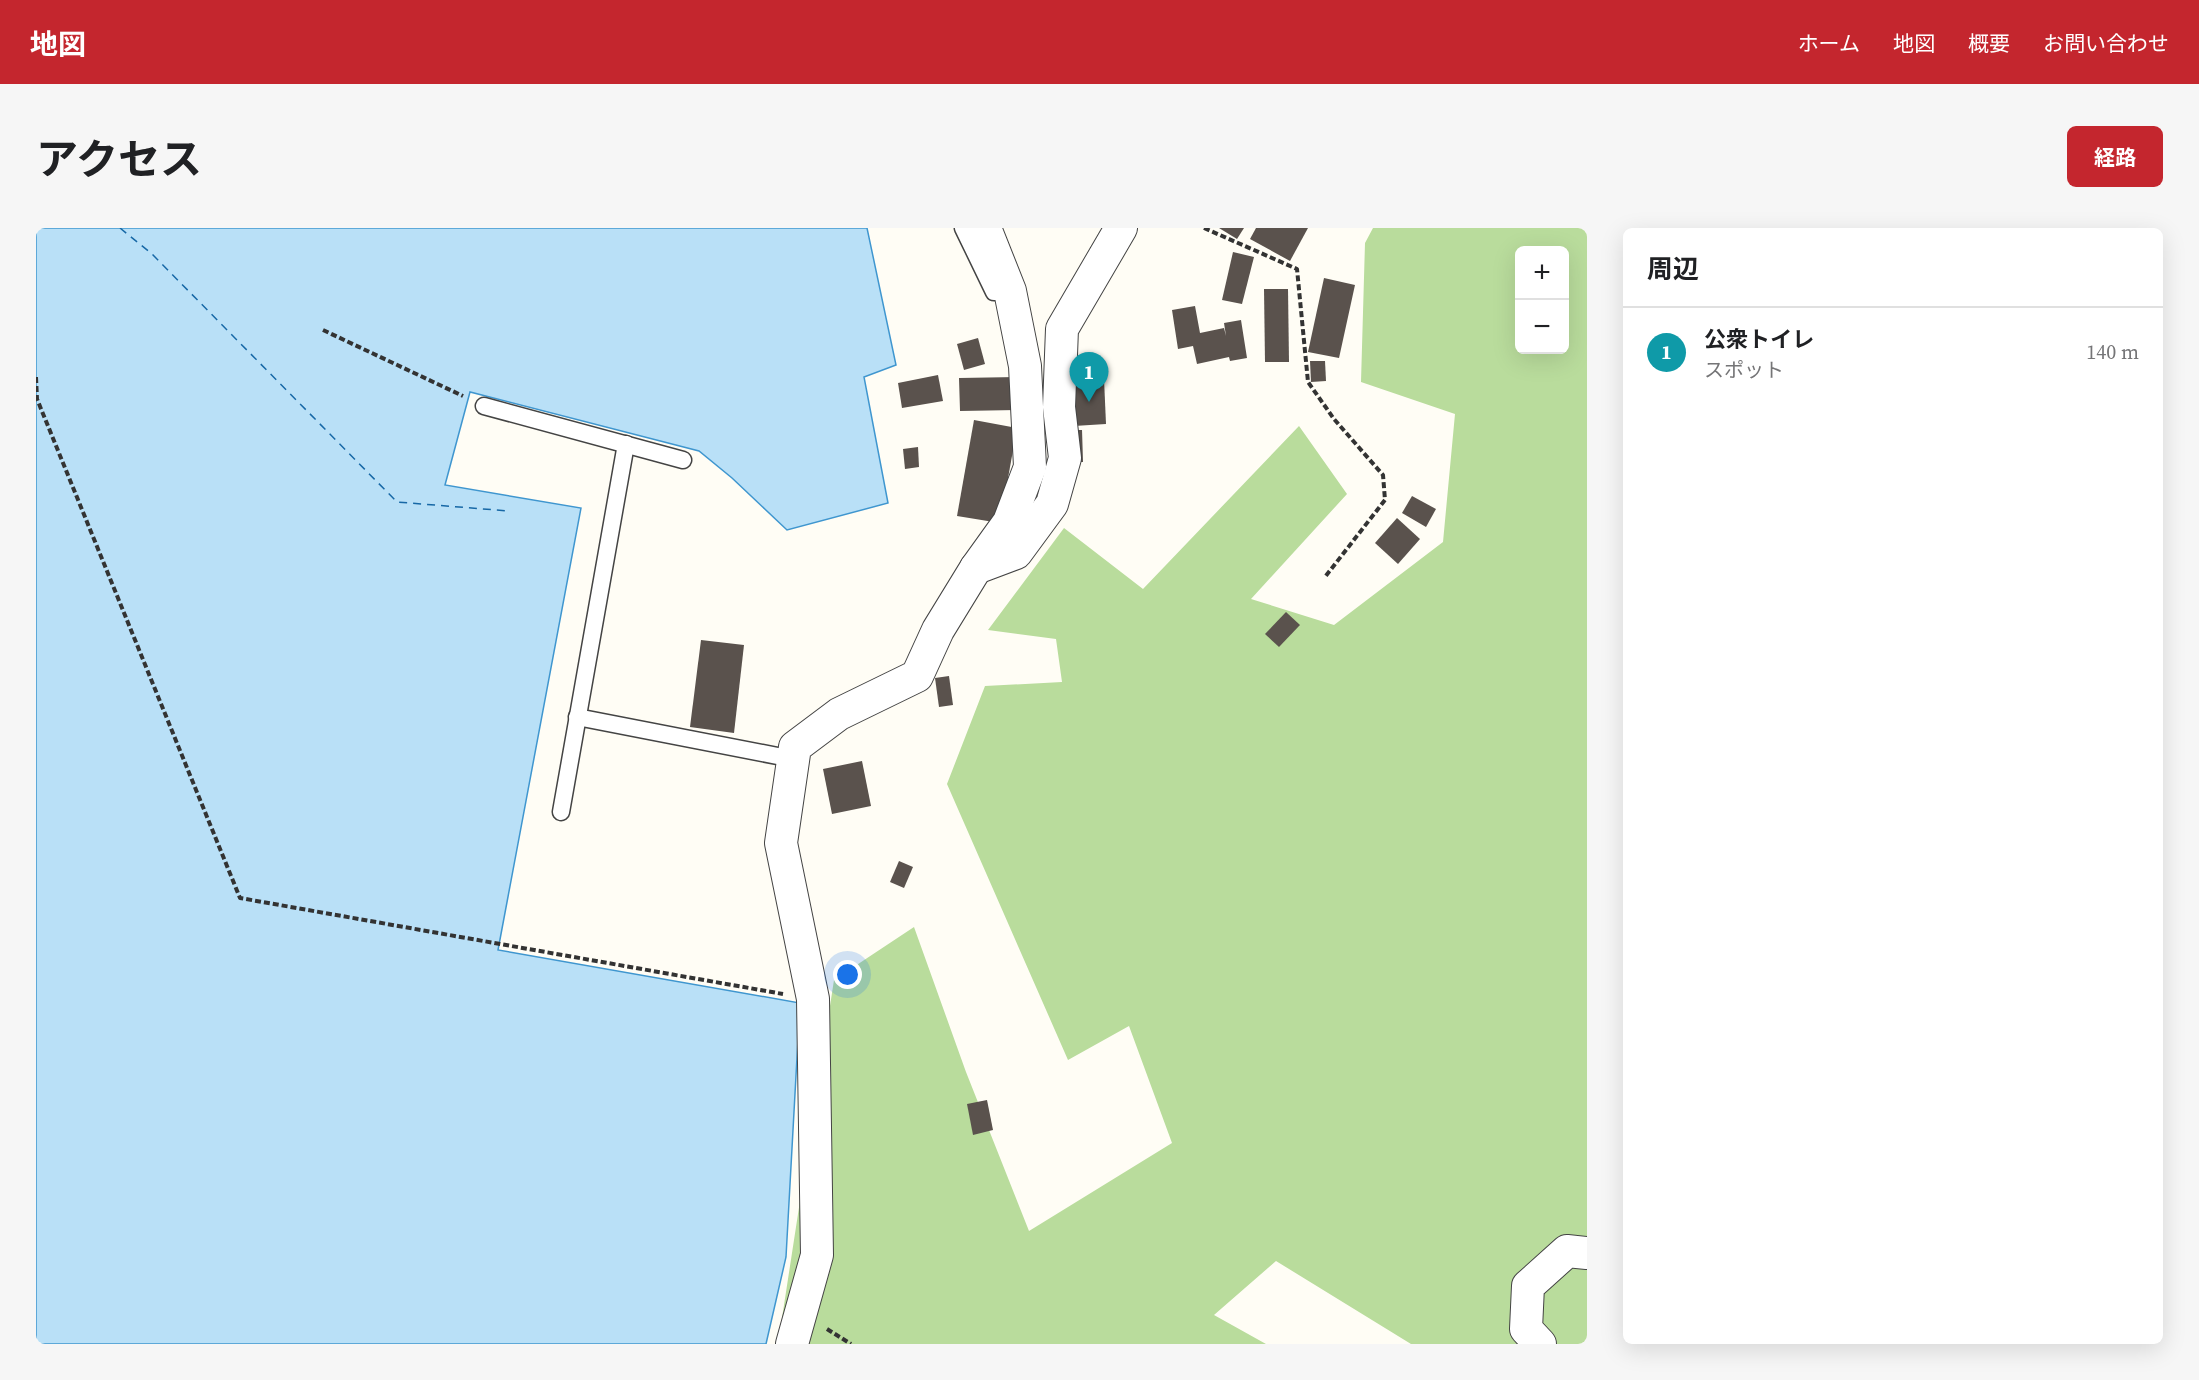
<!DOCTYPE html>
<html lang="ja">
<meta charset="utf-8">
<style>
:root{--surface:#fff;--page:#f6f6f6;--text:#202124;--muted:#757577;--line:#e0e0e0;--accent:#c4262e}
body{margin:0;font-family:"Source Serif 4","Noto Sans JP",serif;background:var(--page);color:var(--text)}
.controls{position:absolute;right:18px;top:18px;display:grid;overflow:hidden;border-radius:9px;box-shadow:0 6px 24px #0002}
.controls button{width:54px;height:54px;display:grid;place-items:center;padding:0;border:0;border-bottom:2px solid var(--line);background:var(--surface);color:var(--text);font:30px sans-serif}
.you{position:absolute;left:812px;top:747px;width:21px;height:21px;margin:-15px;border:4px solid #fff;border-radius:50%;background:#1a73e8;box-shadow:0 0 0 9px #1a73e833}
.badge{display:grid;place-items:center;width:39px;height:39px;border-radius:50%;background:var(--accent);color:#fff;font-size:20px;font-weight:700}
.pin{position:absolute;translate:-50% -50px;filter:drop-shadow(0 2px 3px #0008)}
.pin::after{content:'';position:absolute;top:32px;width:21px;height:18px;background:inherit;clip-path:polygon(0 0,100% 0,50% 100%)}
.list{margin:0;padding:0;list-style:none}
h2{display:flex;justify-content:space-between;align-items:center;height:78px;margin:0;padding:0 24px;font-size:26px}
h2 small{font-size:20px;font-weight:400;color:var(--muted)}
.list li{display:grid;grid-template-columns:39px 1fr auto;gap:18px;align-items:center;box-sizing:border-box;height:90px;padding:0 24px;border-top:2px solid var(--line)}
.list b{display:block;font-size:22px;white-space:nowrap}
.list p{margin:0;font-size:20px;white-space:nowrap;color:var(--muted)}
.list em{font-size:20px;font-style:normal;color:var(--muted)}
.map{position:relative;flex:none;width:1551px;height:1116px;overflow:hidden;border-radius:9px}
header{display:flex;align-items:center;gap:36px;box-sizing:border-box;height:84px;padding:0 30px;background:var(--accent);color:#fff}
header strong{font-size:28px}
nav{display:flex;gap:33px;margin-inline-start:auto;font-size:21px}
.intro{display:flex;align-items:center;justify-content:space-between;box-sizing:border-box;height:144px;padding:0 36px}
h1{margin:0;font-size:42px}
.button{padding:15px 27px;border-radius:9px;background:var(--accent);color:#fff;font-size:21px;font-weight:700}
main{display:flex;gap:36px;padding:0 36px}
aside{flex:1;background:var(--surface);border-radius:9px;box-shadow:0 6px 24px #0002}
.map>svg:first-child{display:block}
.forest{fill:#b9dc9c;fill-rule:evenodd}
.water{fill:#b9e0f7;stroke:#3f96cf;stroke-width:1.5}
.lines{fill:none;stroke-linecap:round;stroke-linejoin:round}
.ferry{stroke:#1768a6;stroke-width:1.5;stroke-dasharray:8 6;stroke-linecap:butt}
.building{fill:#5a524d}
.service-casing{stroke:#444;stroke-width:19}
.minor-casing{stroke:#444;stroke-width:34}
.path{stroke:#333;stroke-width:4;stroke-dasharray:6 3;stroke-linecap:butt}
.service{stroke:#fff;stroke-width:16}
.minor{stroke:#fff;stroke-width:32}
</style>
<header>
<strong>地図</strong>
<nav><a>ホーム</a><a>地図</a><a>概要</a><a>お問い合わせ</a></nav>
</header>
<div class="intro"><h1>アクセス</h1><a class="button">経路</a></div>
<main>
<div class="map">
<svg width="1551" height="1116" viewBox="0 0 1551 1116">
<rect width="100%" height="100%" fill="#fffdf5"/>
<path class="forest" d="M1337,0H1551V1116H1375L1240,1033L1178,1087L1230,1116H742L798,752L878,699L930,844L993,1003L1136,915L1093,798L1032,832L911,556L949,458L1026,454L1020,411L952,402L1028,300L1107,361L1263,198L1311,266L1215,371L1298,397L1407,314L1419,186L1325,154L1329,15ZM1484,22H1528V122H1484Z"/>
<polygon class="water" points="0,0 831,0 860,137 828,149 852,275 751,302 696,250 663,223 434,164 409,257 545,280 462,722 764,775 750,1029 730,1116 0,1116"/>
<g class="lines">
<polyline class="ferry" points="84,0 116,26 361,274 473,283"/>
</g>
<g class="building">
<polygon points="1183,0 1208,0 1201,11"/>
<polygon points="1220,0 1272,0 1254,33 1214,11"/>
<polygon points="1197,24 1218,29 1206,76 1186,72"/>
<polygon points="1288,50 1319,57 1303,130 1272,124"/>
<polygon points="1228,61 1252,61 1253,134 1229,134"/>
<polygon points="1159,78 1164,105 1188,100 1190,108 1188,95 1205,92 1211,130 1194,133 1193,129 1161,136 1157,118 1142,121 1136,82"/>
<polygon points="942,110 949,136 928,142 921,116"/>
<polygon points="1274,133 1289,133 1290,153 1275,154"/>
<polygon points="902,147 907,173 866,180 862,155"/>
<polygon points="981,149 981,182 924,183 923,150"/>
<polygon points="1068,151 1070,196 1038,198 1036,153"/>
<polygon points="938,192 981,200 964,295 921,288"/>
<polygon points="1034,202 1046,202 1047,234 1035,234"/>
<polygon points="882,219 883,239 869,241 867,221"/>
<polygon points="1376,268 1400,281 1390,299 1366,285"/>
<polygon points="1361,290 1384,311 1362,336 1339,315"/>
<polygon points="1250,384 1264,397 1243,419 1229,406"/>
<polygon points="665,412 708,417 698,505 654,499"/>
<polygon points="913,448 917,477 903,479 899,450"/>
<polygon points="826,533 835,578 796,586 787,541"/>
<polygon points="863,633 877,639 868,660 854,654"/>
<polygon points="951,872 957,902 937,907 931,876"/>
</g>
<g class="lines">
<g class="service-casing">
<g id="service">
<polyline points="927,0 958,64 970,64"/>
<polyline points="448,178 647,232"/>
<polyline points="541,489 757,531"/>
<polyline points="525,584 590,216"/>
</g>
</g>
<g class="minor-casing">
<g id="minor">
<polyline points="940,340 980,325 1016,276 1029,230 1023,179 1026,101 1085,0"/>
<polyline points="756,1116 781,1027 777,771 745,615 759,519 803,486 881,448 902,402 940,340 973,294 994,239 989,138 974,63 949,0"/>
<polyline points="1504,1116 1490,1101 1492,1058 1531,1023 1551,1025"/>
</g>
</g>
<g class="path">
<polyline points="1168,0 1261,41 1272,154 1298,191 1347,247 1349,272 1289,349"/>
<polyline points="287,102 427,168"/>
<polyline points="0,149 1,171 204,670 747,766"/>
<polyline points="791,1101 815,1116"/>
</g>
<use href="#service" class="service"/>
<use href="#minor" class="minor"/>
</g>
</svg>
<div class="controls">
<button>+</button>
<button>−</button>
</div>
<div class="you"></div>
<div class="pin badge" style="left:1053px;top:174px;background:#0f9aa8">1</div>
</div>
<aside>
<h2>周辺<small></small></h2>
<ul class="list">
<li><span class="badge" style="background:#0f9aa8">1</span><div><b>公衆トイレ</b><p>スポット</p></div><em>140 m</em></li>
</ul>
</aside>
</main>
